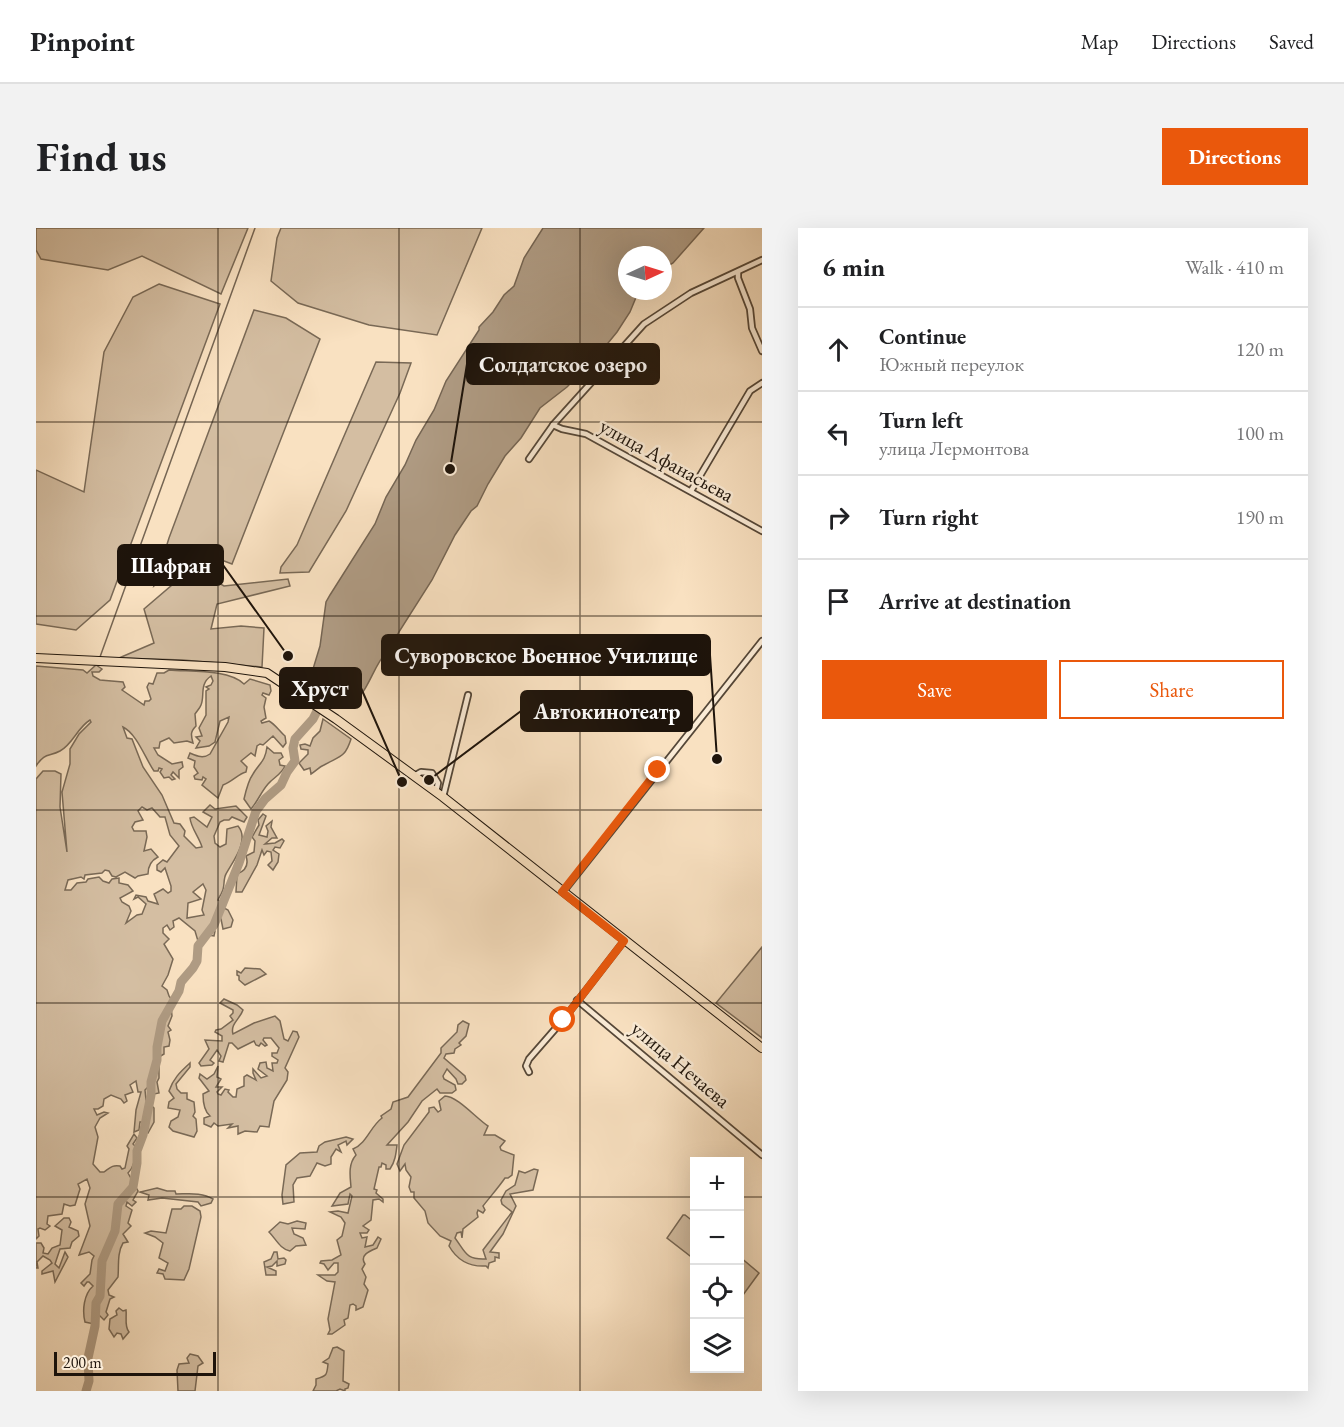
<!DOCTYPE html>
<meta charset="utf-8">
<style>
:root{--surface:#fff;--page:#f2f2f2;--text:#202124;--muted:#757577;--line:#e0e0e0;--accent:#ea580c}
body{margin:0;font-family:"EB Garamond",serif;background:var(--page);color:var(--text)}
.controls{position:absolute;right:18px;bottom:18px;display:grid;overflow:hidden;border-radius:0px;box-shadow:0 6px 24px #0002}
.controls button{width:54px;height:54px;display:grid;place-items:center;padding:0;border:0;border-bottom:2px solid var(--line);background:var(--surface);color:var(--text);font:30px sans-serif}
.compass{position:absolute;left:582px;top:18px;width:54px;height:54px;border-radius:50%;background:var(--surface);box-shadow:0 6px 24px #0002;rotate:86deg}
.scale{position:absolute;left:18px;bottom:15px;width:162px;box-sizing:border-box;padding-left:6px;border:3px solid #1e140b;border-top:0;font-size:16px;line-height:21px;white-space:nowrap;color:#1e140b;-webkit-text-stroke:4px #fbecd7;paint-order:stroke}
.stop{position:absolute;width:18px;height:18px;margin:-14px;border:4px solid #ea580c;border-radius:50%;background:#fff}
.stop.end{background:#ea580c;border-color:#fff;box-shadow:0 2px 6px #0008}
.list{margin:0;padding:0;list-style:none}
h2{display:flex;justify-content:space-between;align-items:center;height:78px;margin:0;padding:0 24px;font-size:26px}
h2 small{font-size:20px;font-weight:400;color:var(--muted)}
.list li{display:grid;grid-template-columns:39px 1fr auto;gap:18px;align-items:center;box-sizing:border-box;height:84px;padding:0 24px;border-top:2px solid var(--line)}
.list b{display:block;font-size:22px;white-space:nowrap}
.list p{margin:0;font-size:20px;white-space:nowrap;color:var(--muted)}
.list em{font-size:20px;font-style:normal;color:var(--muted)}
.actions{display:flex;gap:12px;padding:18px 24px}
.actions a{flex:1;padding:14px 0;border:2px solid var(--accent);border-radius:0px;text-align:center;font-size:21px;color:var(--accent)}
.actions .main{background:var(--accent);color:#fff}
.icon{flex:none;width:33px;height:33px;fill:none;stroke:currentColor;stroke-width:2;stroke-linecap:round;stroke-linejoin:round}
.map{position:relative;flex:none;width:726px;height:1163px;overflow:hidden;border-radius:0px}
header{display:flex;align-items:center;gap:36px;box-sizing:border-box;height:84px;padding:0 30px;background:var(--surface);border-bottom:2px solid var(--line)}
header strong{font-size:28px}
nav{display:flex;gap:33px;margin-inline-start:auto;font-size:21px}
.intro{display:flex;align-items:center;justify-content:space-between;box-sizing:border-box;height:144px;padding:0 36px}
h1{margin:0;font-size:42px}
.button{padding:15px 27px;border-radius:0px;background:var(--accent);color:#fff;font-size:21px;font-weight:700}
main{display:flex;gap:36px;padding:0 36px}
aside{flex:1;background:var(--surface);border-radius:0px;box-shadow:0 6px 24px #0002}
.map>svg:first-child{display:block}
.green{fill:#d4bea2;stroke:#796956;stroke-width:1.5;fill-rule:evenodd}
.water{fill:#af9b83;stroke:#756553;stroke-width:1.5}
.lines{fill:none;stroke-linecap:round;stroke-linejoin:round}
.stream{stroke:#756553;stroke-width:1.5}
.river{stroke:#af9b83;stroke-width:9}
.street-casing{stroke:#554738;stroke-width:8}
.primary-casing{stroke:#1e140b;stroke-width:10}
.street{stroke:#fbecd7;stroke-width:4.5}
.primary{stroke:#f9e1c1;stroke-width:8}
.route{stroke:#ea580c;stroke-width:8}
.grid{fill:none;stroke:#1e140b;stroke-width:1.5;stroke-opacity:0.55}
.labels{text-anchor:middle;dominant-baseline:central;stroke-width:5;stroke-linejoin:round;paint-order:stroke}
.street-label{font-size:21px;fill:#1e140b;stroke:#fbecd7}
.leader{fill:none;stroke:#1e140b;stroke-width:2}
.callout-dot{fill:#1e140b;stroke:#fbecd7;stroke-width:2}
.callout{fill:#1e140b;stroke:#1e140b;stroke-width:2}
.callout-label{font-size:22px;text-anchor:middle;font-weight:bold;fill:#fff}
</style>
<header>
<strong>Pinpoint</strong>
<nav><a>Map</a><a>Directions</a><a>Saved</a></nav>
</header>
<div class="intro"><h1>Find us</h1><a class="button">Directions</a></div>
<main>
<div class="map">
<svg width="726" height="1163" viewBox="0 0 726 1163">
<rect width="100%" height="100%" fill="#f9e1c1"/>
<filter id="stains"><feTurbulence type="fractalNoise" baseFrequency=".00333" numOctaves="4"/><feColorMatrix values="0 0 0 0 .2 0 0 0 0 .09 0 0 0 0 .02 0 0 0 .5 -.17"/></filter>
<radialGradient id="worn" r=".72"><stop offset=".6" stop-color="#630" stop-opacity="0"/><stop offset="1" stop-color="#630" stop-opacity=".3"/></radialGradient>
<g class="green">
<polygon points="0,0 212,0 185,66 106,28 72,42 5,31 0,22"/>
<polygon points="245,0 446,0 401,107 333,97 262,75 235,53 241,10"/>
<polygon points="123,56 184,76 74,372 40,402 0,396 0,242 48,264 68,124 97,69"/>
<polygon points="218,82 250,90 284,111 196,336 162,323 118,358 133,310"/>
<polygon points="340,134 375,135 364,165 310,283 273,344 244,345 245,339 261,317"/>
<polygon points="156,340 188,358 252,351 254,358 181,376 175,401 205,398 228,400 226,439 147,432 83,430 118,415 108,381"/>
<path d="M60,437L66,441L63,444H56L57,448L64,452L87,454L89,459L86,462L108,477L109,473H113L115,471L111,459L113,455L117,456L121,445H128L133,442C155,444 192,441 208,456L214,451L234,457L235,463L233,467L227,465L226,467L230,470L228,479L230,490L225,493L226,495L233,493C239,496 243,503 249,508L250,515L247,519L237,508L227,517L224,516L221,518L219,528L215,525L205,533L211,539L210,544C202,546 197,553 187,557L182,570L166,557L170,551L167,549L166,552L159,551L158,548L162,545L158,539L159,533L152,530L154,525C161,528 167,531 174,526L192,494L193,489L184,493L179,514L173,518L160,520L164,513L160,509L166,508L163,500L170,487V463L173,461L170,459L175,457L177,453L175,448C163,456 169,468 165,477C164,480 161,483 159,486L160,498C154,504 155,507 157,515L151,513L138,515L133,510L124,514L123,520H118L122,527L136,536L146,534L147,539L143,542V550L137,544L135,547L139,551L136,552L133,549L128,550L124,544L126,541L123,540L122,543H118C109,530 101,506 87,499L91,510L96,511L107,539L126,567L138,595L144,596L149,603L148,608L160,620L166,619C163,609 155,600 154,590L158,589L171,599L176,589L167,584L174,577L179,581L200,578L211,589L208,594L196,589L193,592H188L184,594L178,608L179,615L184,619L190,616L191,601L202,598C214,612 197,633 190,646C187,651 189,659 186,664C185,667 183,669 182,672L190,676L188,680L192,682L197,692L195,699L187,701L185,691L179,687L175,699L179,703L178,708L171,707L167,713L159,717L162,713L159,703L143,690L137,693L138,699L134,702L131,697L127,700V705L133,711L128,716L137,731L132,747L126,758L131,762L133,768L138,775L135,778L136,788L132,798L135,802L132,804L134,812L133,818L128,819V826L123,829V850L121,854L123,865L118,866L111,860L109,862L110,872L118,880V894L112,905L109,903L108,894H104L103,902L98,904L100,882L105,864H102L100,853L94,857L97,864L89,867L91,873L88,875L85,871L75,867L68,871L67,878L62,881H58L61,887L68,884L72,885L64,890L59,899L62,909L57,936L64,944H68C75,939 76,937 84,938L86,941L89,940L93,921L91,918L98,906L101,910L97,916L99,918C100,929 99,938 92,945L102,963L97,972L100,974L96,978L91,974L90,978L96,982L92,995L95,998L87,1006L92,1014L87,1015C81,1025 83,1038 82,1049L72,1062L73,1067L78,1069L74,1071L70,1084L72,1087L68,1092L62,1086L58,1096L49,1094C46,1082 48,1066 57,1058L53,1054H51L48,1058L45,1055L54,1046L56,1032L58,1028L53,1024L43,1027L54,998L49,976L54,960L51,951L42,956L44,961L39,977L34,978L28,976L26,986L12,988L11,996L14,998L9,1002L4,1000L2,1001L3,1008L0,1011V551L7,543H19L25,546L24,579L31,624L26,564L34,536V521L43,506L55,494L54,492C41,500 37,516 24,523C13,529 9,524 0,538V438L47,442L51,445ZM106,579L111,582L116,580L124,589H129L134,607L143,618L131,634L127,632L121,637V642L125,644L129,640L135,658V663L132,665L127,661L118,666L122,676L112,673L110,669L100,667L98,671L102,669L110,676L106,686L101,687L90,695L95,683L93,678L86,674L84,670L97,663L92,657L83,655V650L76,651L73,655L67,653L63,649L52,651L50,654L41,655L35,662H29L32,652L45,649L48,651L49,647L66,645L69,642L73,643L76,648L80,649L89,644L99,650L102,648L112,646C112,638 116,632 122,629L115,621L108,623L111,609L110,603H98L96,599L99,594L107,592L102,583ZM167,656L170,662L166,682L168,687L151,690L152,675L165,671L157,664Z"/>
<path d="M287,491L315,511C309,530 304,528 288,537C283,539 280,543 275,546L274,540L268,542L263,535L272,526V522L265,521L264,517L269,516L274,518L277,510L284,503Z"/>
<path d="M231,519L238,525H245L247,529L243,532L244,537L249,538C245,547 238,549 232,556C225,564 222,573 215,581L208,571C210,562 212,553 217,546C224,534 229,534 231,519Z"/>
<path d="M227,586L230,588L223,607L231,609L232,603L230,598L236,593L235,599L241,610H236L229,616L239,615L246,611L248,613L244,620L239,619L237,622L243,626L242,634L237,642L232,637L236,633L235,624L231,623L228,627L226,622L221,637L206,664H200L201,646C209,643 213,637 210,628L218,624L219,613L216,609L223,597L222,592Z"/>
<polygon points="726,719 726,810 680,775"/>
<polygon points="209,740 224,741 230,746 209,757 203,752 203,748 201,747 201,743 205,745"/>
<path d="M188,771L201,777L207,782C204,791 194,796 197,806L218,795L239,788L244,793L248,811L252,813L257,803L261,804L263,809L249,840L252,844L251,852L238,873L233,899L224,898L221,904L209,903L202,906V898L192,900L196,896L182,898L178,895L175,899L168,896V890L174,888C168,883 167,875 167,866L173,863L163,850L164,846L171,851L178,846L182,838L181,849L185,851L180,859H186L181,864L182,866L185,867L189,861L193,862L192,864L197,869H200L201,861L208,858V849L211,847L220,852L217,845V841L225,850L231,848L222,841L224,835L230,834L231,840L237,843L236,835H241L242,832L236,828V825H241L243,820L235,810H228L227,812L231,817L229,818L225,815L223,818L220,817L218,813L202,821L196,815H193L187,834L183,833L185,828L181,822L174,832L178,835L176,837L165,838L163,835L173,821L169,812L186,813V808L179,804L180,802L185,801L197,792L194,788L197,785V782L184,775Z"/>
<path d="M427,793L433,796L430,808L423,815L425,817L419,821L418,825L410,826L408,830L429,848L430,852L426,856H422L420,851L411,841L407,848L408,851L419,857L420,862L416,865H404L401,861L386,873L372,894L351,917H361C360,926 359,934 354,941H350V937L346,935L345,939H343L338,961L341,962L340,965L347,971V974L343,971L337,972L335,992L327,998L333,1002L331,1005H324L326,1010L331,1009L329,1019L337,1017L342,1009L345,1011L341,1020C334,1023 323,1027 329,1036L326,1041L330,1049L328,1056L332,1062L327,1079L320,1082V1078L317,1076L314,1077L312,1090L308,1092L309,1097L296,1106H292L294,1102L292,1091L299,1054L291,1053L282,1047H299L302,1044V1035H298L292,1042L288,1036L284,1035L285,1033L296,1032L305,1027L301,1012L306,1008L309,995L305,989L294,984L302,983L312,985L316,968L314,966L312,976L296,978L304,965L315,959C314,948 312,936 320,927L317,921C331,915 334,899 346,890L345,888L355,881L357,874L372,869L405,825V820L421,804L422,797Z"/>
<path d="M154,835V839L140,856L141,861L145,865H151V871L158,874L159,884L157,888L160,891L161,903L158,909L137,903L133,899L135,893L142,889L144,882L132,880L133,874L138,870L133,863C137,851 144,844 154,835Z"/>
<path d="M409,868C421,868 441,891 452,898L448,907H459L469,913L464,919L465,922L478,927L476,947L472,950H469C462,960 454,969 447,978L449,982L447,985L442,982L441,985L442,989L427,1001L426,1010L425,1004L421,1005L419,1010C430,1025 430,1032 450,1031L447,1022L476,984L466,976L465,972L470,963L479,957L483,943L489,945L498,941L502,942L497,962L474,966L480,978L467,1006L454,1024L463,1025V1030L459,1029V1033L453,1035L452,1040L450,1038C434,1039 421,1032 413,1018L415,1013L404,1008L392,995L389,983L378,970V964H375L373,959L375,949L370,942L369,936L364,943L361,936L368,917L393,884V880L398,879L402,884L405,882L403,873Z"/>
<polygon points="310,909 317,911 311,917 310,913 302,917 305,924 300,921 295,929 295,936 289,938 281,935 274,948 261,950 257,957 258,974 247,976 246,967 250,937 264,925 281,924 283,918 289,914"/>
<path d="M121,960L131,963H139L140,966C152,966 166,964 177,971L175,975L165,978L162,974L126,970L112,972L113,967L104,964Z"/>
<polygon points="148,978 156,978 164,983 165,989 153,1041 148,1052 129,1051 127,1046 121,1045 123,1041 129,1043 132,1035 123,1030 127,1015 119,1009 109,1005 115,1003 130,1005 136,981 145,981"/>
<polygon points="647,987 649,987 658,994 658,1031 631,1010"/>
<polygon points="28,990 33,990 35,994 33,999 42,1003 43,1008 36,1014 34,1020 24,1021 19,1036 23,1040 29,1024 32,1029 19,1054 17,1043 6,1046 6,1043 16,1035 14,1032 7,1028 1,1034 2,1040 0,1040 0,1015 5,1015 8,1020 7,1025 12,1026 16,1020 24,1017 26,1002 19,998"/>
<path d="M261,993L270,995L269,1001L256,1000L258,1006L267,1010L270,1017L260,1018L254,1023C244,1021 240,1011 233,1004L244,994L252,996Z"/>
<polygon points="238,1024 241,1024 242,1031 248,1030 250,1032 249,1036 241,1038 241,1033 236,1038 231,1039 240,1043 240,1047 230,1047 228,1034 235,1031"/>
<polygon points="704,1029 723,1045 707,1067 704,1065"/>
<path d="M83,1080L87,1083L90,1082C91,1089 88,1098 93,1104L87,1111L85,1106L81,1105L78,1109L73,1101L74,1091L81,1087L80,1083Z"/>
<path d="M301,1119L308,1123L307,1153L313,1156L312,1160L309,1161V1163L304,1161L300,1163H277L280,1157V1151C291,1148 291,1147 292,1136L287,1134L293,1130L297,1120Z"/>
<polygon points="154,1126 162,1128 167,1135 162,1138 159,1163 142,1163 141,1142 143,1136 153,1135 151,1130"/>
</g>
<path class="water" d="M507,0H668L637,35L627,41V27H591V63H605L601,67L594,84L581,104L559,131L531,159L504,180L485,210L469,228L452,256L441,278L435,283L419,307L396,352L349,426C339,436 330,467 320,470C315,471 306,469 300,468L291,476L285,475L277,441L284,418L290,374L294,367L339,296L350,269L369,237L380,212L398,182L410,153L443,102V99L457,84L468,67L478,58L488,30Z"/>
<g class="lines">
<polyline class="stream" points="64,429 219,0"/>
<polyline class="river" points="50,1163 53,1153 52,1130 59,1098 60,1075 64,1068 66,1033 79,1003 82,976 97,959 101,935 101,923 107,907 115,867 115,854 121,832 121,819 126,793 143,763 145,754 157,740 161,733 162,718 178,697 203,635 220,583 229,571 245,557 251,544 259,533 257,520 259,511 277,491 285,475"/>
<g class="street-casing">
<g id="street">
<polyline points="702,44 702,50 714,81 716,100 726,123"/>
<polyline points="517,197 526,201 550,206 726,303"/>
<polyline points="493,231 517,197 608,96 655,65 726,32"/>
<polyline points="655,263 714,163 726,155"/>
<polyline points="378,548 385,544 396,545 402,555 400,564"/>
<polyline points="407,569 432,467"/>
<polyline points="527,664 726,413"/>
<polyline points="541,772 726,927"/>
<polyline points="493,844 490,838 493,831 527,792 588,713"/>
</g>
</g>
<g class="primary-casing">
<polyline id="primary" points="0,430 189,439 231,445 300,491 407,569 726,820"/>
</g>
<use href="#street" class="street"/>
<use href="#primary" class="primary"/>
</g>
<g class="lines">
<polyline class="route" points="527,792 588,713 526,664 622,542"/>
</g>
<path class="grid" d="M182,0V1163M363,0V1163M544,0V1163M0,194H726M0,388H726M0,582H726M0,775H726M0,969H658M704,969H726"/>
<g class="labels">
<g class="street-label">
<text transform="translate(631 232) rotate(29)">улица Афанасьева</text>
<text transform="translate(645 836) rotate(40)">улица Нечаева</text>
</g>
</g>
<path class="leader" d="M414 241L431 136M252 428L187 337M681 531L674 427M366 554L325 460M393 552L485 483"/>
<g class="callout-dot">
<circle cx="414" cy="241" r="6"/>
<circle cx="252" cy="428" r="6"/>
<circle cx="681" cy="531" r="6"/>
<circle cx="366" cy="554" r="6"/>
<circle cx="393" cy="552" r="6"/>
</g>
<g class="callout">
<rect x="431" y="116" width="192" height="40" rx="6"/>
<rect x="82" y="317" width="105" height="40" rx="6"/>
<rect x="346" y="407" width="328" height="40" rx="6"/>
<rect x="244" y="440" width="81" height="40" rx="6"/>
<rect x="485" y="463" width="171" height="40" rx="6"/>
</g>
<g class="callout-label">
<text x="527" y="144">Солдатское озеро</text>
<text x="135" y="345">Шафран</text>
<text x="510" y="435">Суворовское Военное Училище</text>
<text x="284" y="468">Хруст</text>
<text x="571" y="491">Автокинотеатр</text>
</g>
<rect width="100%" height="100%" filter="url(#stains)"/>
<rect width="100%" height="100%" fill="url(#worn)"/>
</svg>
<div class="controls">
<button>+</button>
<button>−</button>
<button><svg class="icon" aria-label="locate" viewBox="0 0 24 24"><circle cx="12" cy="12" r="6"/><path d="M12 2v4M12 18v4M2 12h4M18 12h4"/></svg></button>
<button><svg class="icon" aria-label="layers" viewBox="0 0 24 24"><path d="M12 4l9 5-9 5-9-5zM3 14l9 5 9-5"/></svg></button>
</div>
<svg class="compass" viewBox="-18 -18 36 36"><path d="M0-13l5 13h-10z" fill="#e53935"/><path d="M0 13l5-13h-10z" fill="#757577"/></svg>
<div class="scale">200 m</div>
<div class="stop" style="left:527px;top:792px"></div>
<div class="stop end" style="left:622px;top:542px"></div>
</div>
<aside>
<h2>6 min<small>Walk · 410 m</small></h2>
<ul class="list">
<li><svg class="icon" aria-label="ahead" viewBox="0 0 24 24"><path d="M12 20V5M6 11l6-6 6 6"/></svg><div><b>Continue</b><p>Южный переулок</p></div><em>120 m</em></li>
<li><svg class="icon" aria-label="left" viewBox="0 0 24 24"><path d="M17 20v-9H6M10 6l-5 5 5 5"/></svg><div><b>Turn left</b><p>улица Лермонтова</p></div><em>100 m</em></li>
<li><svg class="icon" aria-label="right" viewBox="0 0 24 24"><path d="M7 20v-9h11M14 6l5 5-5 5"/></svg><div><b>Turn right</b></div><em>190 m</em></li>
<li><svg class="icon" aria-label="arrive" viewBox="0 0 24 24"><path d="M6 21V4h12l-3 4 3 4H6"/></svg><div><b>Arrive at destination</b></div></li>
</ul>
<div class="actions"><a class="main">Save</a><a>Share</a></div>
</aside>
</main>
